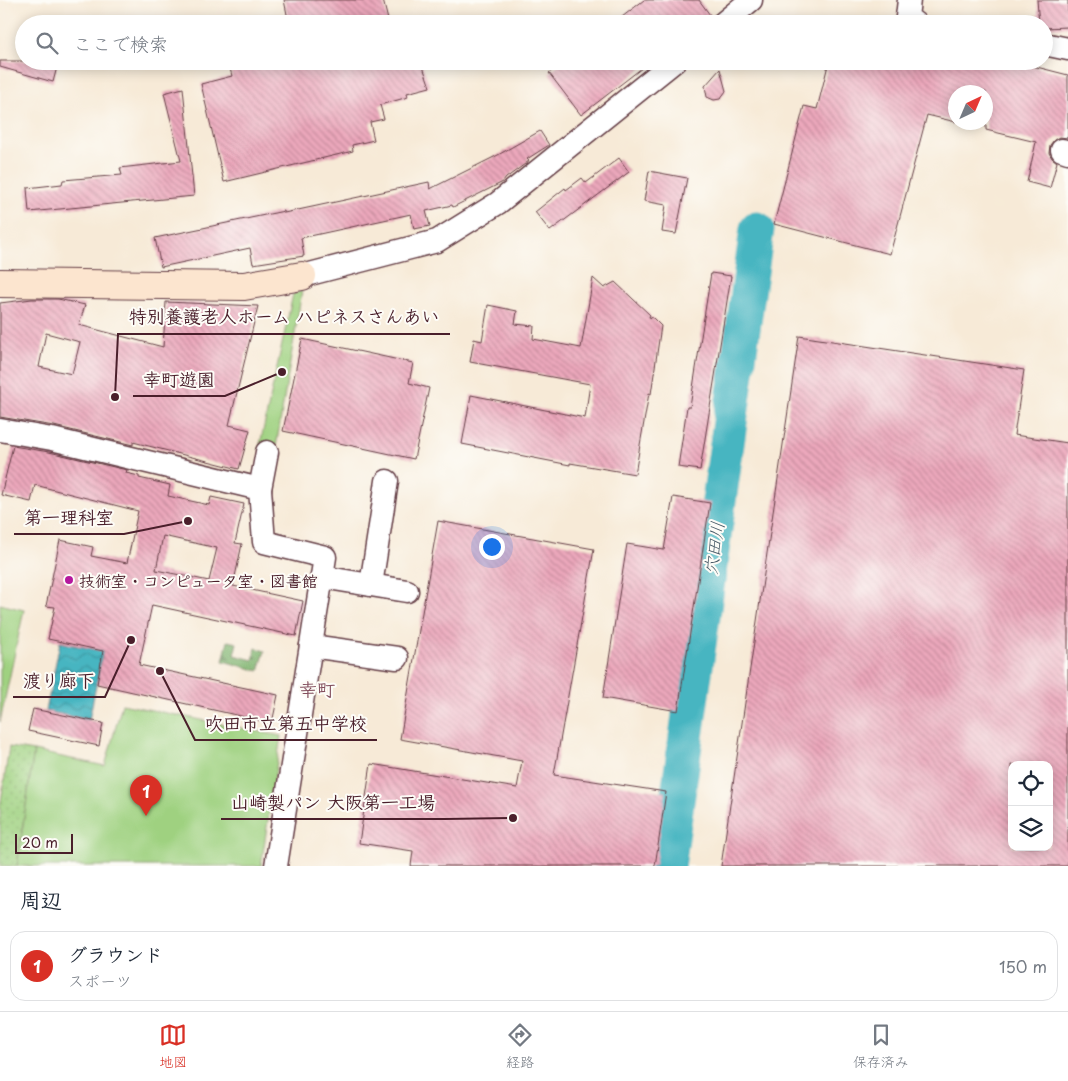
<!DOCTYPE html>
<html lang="ja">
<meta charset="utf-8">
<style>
:root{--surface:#fff;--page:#f6f6f7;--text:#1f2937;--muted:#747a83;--line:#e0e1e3;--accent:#d93025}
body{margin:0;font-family:"Playpen Sans","Klee One",sans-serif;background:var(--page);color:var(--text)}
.controls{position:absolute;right:15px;bottom:15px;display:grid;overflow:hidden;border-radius:10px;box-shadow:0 2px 12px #0003}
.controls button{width:45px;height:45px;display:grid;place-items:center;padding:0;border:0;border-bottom:1px solid var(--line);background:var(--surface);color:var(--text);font:25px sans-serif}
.compass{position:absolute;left:948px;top:85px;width:45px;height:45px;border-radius:50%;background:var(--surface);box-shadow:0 2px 12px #0003;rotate:44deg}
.scale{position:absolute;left:15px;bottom:12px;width:58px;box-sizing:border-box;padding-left:5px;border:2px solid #4a1f2b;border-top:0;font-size:14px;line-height:18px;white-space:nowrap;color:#4a1f2b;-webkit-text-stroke:4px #fdfcf7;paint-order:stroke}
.you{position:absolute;left:491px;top:546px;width:18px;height:18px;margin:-12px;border:4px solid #fff;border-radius:50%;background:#1a73e8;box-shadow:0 0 0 8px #1a73e833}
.badge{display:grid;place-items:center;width:32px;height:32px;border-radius:50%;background:var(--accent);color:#fff;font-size:16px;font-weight:700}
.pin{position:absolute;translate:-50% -41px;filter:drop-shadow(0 1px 2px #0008)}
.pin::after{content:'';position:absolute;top:26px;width:18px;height:15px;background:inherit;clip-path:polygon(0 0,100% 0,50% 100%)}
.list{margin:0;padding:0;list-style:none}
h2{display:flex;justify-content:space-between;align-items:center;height:65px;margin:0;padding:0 20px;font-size:21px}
h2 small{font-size:16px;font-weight:400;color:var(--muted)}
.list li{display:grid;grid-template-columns:32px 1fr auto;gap:15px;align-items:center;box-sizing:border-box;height:70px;margin:0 10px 10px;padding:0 10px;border:1px solid var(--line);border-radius:15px}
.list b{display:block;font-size:19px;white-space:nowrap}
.list p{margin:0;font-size:16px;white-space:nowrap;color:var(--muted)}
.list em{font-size:16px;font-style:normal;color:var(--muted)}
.icon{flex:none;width:28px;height:28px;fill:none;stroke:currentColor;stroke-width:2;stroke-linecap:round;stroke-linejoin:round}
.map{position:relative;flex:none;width:1068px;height:866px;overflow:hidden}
.search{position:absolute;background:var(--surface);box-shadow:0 2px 12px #0003;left:15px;right:15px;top:15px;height:55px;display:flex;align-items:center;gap:12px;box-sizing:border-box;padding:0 18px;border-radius:28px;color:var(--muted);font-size:19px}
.sheet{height:145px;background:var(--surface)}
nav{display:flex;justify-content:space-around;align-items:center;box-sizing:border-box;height:70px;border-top:1px solid var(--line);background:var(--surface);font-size:14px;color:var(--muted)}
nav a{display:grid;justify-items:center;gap:2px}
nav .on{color:var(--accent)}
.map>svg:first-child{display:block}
.grass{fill:url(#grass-dots);stroke:#747856}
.forest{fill:url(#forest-firs);stroke:#64694c}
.park{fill:#9fd180;stroke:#747856}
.water{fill:url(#water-waves);stroke:#486a76}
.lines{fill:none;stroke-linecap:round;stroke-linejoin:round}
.river{stroke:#47b5c1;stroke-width:35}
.building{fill:url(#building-back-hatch);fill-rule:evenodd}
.street-casing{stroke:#643d45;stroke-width:25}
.secondary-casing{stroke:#643d45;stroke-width:30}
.street{stroke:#fff;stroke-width:22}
.secondary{stroke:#fce5cf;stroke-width:28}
.poi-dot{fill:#b5179e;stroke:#fdfcf7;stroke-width:2}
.labels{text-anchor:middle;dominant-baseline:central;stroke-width:4;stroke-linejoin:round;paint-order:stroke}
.poi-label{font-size:16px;font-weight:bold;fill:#4a1f2b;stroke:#fdfcf7;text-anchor:start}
.water-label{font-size:18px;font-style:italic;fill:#495b67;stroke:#fdfcf7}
.neighbourhood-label{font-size:18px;font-weight:bold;fill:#834f5e;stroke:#fdfcf7}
.leader{fill:none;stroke:#4a1f2b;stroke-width:2}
.callout-dot{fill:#4a1f2b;stroke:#fdfcf7;stroke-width:2}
.callout-label{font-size:18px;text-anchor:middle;font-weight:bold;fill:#4a1f2b;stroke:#fdfcf7;stroke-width:4;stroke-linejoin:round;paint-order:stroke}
</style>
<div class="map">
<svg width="1068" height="866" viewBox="0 0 1068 866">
<defs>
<pattern id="grass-dots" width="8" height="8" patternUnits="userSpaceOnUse" patternTransform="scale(1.25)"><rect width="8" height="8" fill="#9fd180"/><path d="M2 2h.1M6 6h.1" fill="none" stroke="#8ab36f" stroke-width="1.8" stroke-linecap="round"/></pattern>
<pattern id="forest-firs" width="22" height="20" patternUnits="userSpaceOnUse" patternTransform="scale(1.25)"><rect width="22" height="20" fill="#7fb36e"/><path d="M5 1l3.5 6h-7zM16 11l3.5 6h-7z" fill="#6a915b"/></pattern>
<pattern id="water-waves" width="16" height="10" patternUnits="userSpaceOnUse" patternTransform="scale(1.25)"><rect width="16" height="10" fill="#47b5c1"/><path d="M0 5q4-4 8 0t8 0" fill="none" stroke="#3d939d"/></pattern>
<pattern id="building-back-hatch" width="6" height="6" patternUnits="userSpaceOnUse" patternTransform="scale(1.25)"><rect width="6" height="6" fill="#eca8bc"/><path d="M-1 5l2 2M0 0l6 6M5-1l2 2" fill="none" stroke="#c18899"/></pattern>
</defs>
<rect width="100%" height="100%" fill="#fdfcf7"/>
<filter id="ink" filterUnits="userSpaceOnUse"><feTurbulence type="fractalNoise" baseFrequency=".02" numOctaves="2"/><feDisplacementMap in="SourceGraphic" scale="10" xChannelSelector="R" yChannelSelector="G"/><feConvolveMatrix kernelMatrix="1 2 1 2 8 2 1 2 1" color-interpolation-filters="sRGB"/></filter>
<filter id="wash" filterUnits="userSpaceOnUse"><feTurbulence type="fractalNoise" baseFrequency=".0096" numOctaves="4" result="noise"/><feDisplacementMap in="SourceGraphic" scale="20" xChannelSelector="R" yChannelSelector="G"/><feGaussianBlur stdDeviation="1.12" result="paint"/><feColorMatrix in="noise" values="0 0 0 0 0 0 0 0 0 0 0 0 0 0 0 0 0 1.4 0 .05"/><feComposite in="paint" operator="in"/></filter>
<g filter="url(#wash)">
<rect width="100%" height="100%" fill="#f7ead7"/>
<polygon class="grass" points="9,747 34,751 17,866 0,866 0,808"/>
<polygon class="forest" points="228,641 237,643 234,655 253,660 256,648 265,651 259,671 223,661"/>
<g class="park">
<polygon points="302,291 275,453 259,449 293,294"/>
<polygon points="0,604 24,610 0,722"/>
<polygon points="122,704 281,736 261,866 17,866 34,751 105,766"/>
</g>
<polygon class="water" points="60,642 103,651 89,720 46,711"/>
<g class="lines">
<polyline class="river" points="668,866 757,229"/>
</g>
<g id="blocks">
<g class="building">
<polygon points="284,0 383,0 389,24 289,24"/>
<polygon points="644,0 699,0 710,15 700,24 613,24"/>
<polygon points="1037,0 1068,0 1068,27 1044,28 1044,24 1039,24"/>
<polygon points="0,61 56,61 55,66 57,67 53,82 0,67"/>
<polygon points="228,61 421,61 430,87 407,93 408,97 380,105 384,119 370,122 374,140 352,145 353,151 224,182 201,84 232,76"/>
<polygon points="563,61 651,61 581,115 549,73"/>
<polygon points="829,61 1013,61 1068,75 1068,138 1059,137 1054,140 1050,145 1049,153 1052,158 1057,162 1050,188 1027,182 1036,142 986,130 986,92 956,92 956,122 927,115 890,254 774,224 804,106 817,109"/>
<polygon points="720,69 726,91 720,99 714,100 707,97 705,86"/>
<polygon points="183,88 194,196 29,212 27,188 62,184 63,180 122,175 120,168 181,161 164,93"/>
<polygon points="540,131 549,145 527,159 529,161 506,178 503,182 453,207 452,205 426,211 430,226 414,229 411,214 301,238 304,256 253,264 250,248 161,267 155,238 284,211 284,213 429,182 430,189 498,155"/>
<polygon points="619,158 629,172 550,231 535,212 565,188 566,190 582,178 586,183"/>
<polygon points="649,171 687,178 676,234 662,232 666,205 644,201"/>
<polygon points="711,273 731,276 700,470 678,467 687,407 690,407"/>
<polygon points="593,278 604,288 615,282 650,315 649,317 653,318 661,326 651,394 649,393 635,474 570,463 570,465 462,444 471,395 585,418 590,384 470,362 474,339 482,341 488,305 517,311 515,324 534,326 533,339 581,348"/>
<path d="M32,299H58L85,305L79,325L163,347L166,302L258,306L229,425L250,430L239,469L133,442V445L54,426L0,417V303ZM46,333L80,342L72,374L39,367Z"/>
<path d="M799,336L1024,370L1014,435L1068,443V866H721ZM1012,765H1049V847H1012Z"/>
<polygon points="302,339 413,363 409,383 429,388 414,459 283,431"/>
<path d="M13,446L49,452L127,470L126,473L139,476V478L170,485L168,496L209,505L211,497L244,504L235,543L242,544L233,586L303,601L296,636L152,605L139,665L278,695L272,723L97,684L103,651L48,639L55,607L46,606L60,540L93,547L91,556L127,563L138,511L35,485L31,502L1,495ZM163,536L217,548L209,581L156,570Z"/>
<polygon points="673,497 710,503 678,711 603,698 627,544 664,550"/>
<polygon points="438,521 594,549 554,775 666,792 655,866 411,866 413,851 359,843 371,764 517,788 522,761 400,739"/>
<polygon points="33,709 103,723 99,746 28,731"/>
</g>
</g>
</g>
<g filter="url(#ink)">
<use href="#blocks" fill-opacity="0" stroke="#643d45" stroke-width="1"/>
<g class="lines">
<g class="street-casing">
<g id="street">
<polyline points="909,0 907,17 916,24"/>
<polyline points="722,24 751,0"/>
<polyline points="1044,44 1068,49"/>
<polyline points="1062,150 1068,152"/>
<polyline points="302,276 437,241 498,203 675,61"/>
<polyline points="0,430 52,439 260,489 264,542 325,557 276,866"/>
<polyline points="260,489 267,452"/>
<polyline points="322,577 407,591"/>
<polyline points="371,585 387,481"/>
<polyline points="311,646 397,658"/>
</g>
</g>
<g class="secondary-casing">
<polyline id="secondary" points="0,283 244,286 302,276"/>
</g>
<use href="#street" class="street"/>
<use href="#secondary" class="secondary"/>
</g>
</g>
<circle class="poi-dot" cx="69" cy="580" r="5"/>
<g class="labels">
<g class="poi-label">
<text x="79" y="580">技術室・コンピュータ室・図書館</text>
</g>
<g class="water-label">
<text transform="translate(713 548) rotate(-82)">穴田川</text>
</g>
<g class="neighbourhood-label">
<text x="317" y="688">幸町</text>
</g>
</g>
<path class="leader" d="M115 397L118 334H450M282 372L225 396H133M188 521L124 534H14M131 640L105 697H13M160 671L195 740H377M513 818L445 819H221"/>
<g class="callout-dot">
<circle cx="115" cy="397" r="5"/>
<circle cx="282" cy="372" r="5"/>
<circle cx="188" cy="521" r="5"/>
<circle cx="131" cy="640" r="5"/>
<circle cx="160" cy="671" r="5"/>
<circle cx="513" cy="818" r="5"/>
</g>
<g class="callout-label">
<text x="284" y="323">特別養護老人ホーム ハピネスさんあい</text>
<text x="179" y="386">幸町遊園</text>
<text x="69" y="524">第一理科室</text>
<text x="59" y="687">渡り廊下</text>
<text x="286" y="730">吹田市立第五中学校</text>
<text x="333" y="809">山崎製パン 大阪第一工場</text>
</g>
</svg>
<div class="controls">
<button><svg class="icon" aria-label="locate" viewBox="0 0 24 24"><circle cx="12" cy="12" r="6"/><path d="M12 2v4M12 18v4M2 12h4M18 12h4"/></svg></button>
<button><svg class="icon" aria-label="layers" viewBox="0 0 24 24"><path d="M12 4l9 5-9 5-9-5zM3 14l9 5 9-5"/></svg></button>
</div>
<svg class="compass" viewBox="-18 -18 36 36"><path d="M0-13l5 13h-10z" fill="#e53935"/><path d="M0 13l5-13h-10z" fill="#747a83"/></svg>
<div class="scale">20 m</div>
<div class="you"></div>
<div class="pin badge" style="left:146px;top:816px">1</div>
<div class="search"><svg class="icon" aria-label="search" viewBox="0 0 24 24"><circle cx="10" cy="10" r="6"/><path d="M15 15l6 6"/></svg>ここで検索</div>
</div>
<section class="sheet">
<h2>周辺<small></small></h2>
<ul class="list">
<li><span class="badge">1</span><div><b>グラウンド</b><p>スポーツ</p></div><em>150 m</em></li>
</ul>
</section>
<nav>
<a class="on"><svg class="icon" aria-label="map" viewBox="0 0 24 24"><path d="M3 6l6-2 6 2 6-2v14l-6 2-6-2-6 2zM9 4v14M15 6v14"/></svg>地図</a>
<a><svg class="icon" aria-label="directions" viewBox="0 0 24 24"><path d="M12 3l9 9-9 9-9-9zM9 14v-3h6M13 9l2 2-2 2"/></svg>経路</a>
<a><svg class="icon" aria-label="saved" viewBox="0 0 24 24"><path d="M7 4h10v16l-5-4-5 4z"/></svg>保存済み</a>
</nav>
